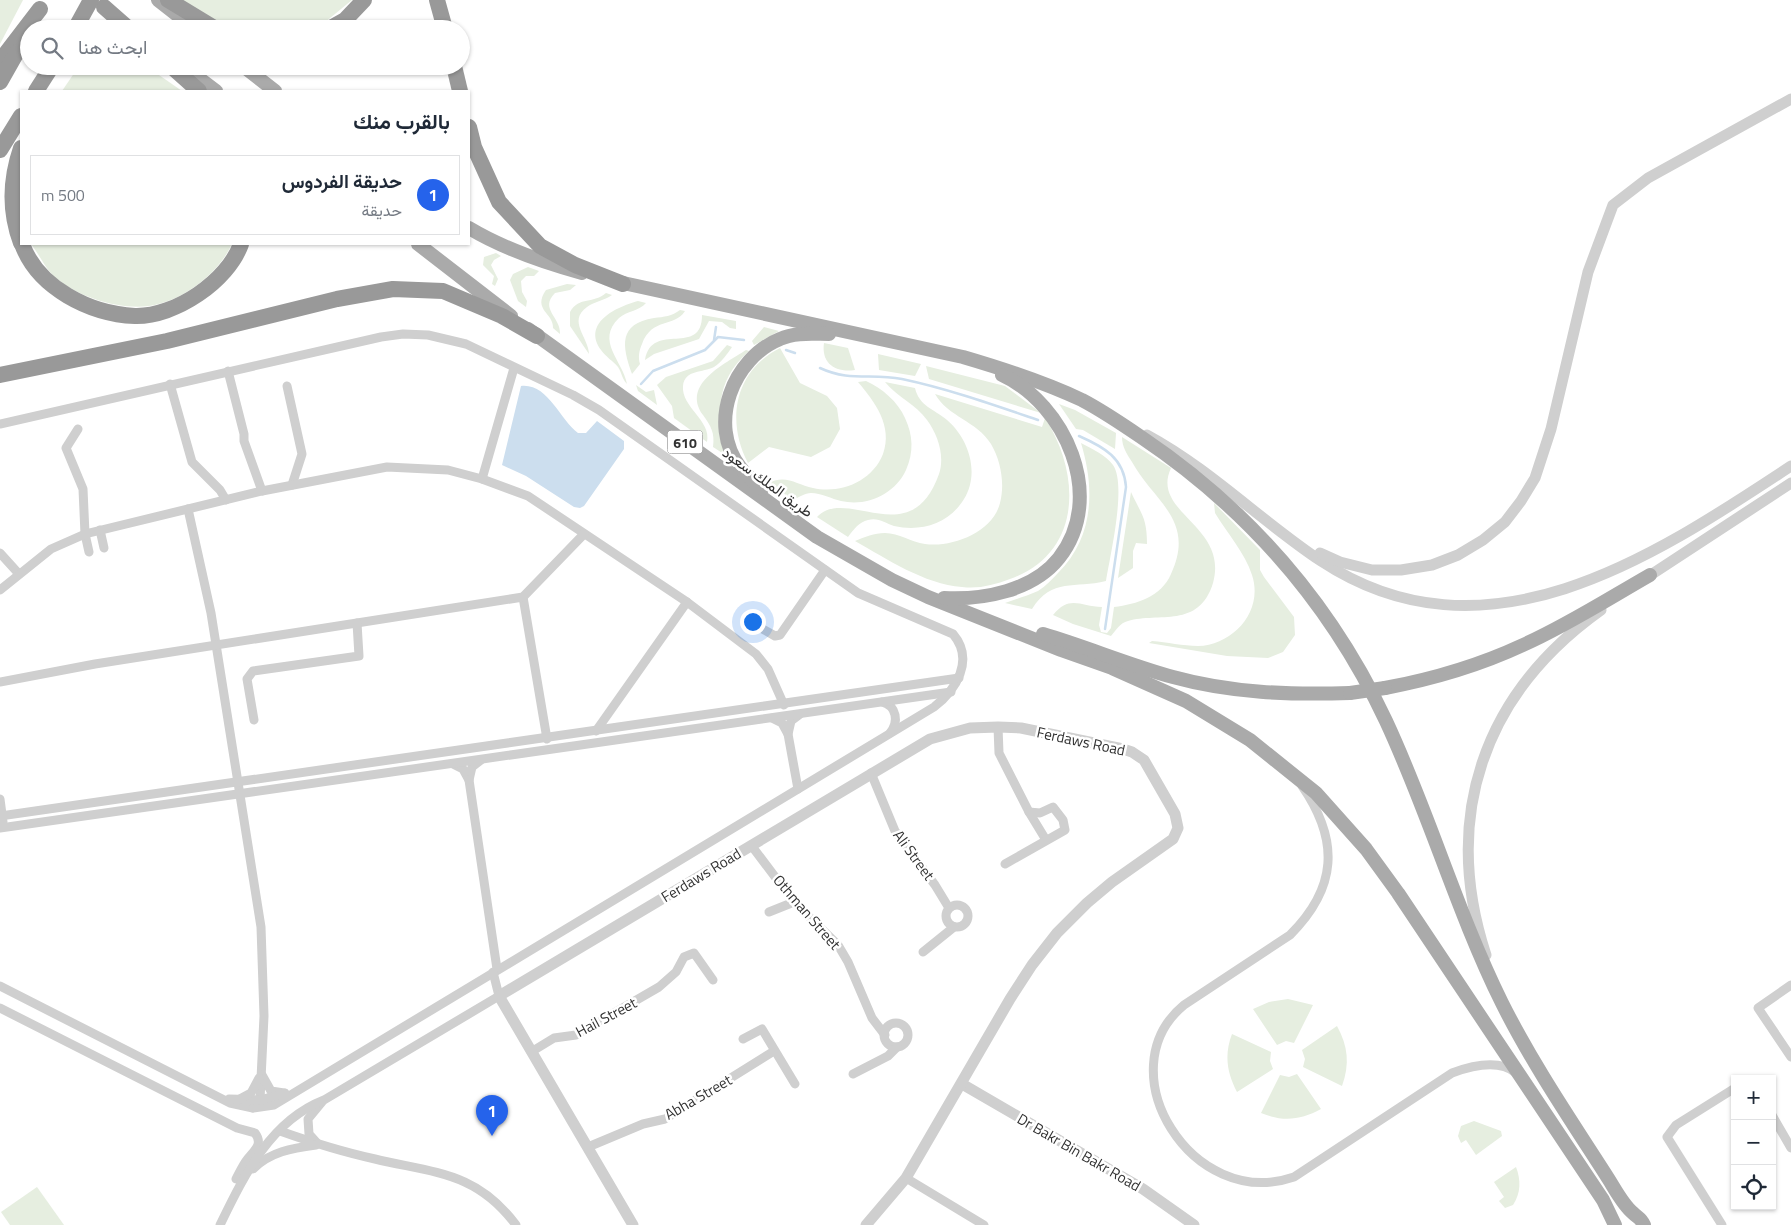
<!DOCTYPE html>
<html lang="ar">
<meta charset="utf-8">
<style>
:root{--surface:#fff;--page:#f2f2f3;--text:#1f2937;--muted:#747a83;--line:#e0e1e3;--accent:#2563eb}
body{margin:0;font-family:"Titillium Web",Vazirmatn,sans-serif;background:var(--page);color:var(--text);direction:rtl}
.controls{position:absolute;right:15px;bottom:15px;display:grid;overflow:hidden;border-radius:0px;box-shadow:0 1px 4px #0004}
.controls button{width:45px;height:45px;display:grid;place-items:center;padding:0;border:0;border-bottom:1px solid var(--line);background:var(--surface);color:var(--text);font:25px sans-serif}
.you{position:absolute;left:752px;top:621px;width:18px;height:18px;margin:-12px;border:4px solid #fff;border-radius:50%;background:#1a73e8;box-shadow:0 0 0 8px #1a73e833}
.badge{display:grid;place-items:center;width:32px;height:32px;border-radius:50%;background:var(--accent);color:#fff;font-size:16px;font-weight:700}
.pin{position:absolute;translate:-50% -41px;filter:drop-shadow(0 1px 2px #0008)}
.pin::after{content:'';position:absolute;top:26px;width:18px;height:15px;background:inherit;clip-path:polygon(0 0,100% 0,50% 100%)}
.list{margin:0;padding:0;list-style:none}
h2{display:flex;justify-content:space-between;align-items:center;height:65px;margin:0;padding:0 20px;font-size:21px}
h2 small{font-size:16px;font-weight:400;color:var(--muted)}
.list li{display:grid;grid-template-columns:32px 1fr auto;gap:15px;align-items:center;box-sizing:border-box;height:80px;margin:0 10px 10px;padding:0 10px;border:1px solid var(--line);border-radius:0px}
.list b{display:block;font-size:19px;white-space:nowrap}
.list p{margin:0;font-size:16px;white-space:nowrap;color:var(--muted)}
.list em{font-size:16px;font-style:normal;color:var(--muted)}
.icon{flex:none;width:28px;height:28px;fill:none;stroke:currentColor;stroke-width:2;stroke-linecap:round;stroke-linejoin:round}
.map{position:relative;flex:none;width:1791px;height:1225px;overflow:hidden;direction:ltr}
.search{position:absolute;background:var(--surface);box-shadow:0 1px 4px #0004;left:20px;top:20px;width:450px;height:55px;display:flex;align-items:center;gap:12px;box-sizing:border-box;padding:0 18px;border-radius:28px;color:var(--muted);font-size:19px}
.panel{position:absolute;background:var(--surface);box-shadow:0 1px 4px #0004;left:20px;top:90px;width:450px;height:155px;border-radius:0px;direction:rtl}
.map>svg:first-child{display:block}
.green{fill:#e6eee0}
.water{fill:#ccdeee}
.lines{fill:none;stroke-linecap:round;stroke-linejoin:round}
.stream{stroke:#ccdeee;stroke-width:2.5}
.minor{stroke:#cfcfcf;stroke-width:9}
.tertiary{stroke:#cfcfcf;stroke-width:11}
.primary{stroke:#aaa;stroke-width:14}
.motorway{stroke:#999;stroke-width:16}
.primary-bridge{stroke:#aaa;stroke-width:14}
.labels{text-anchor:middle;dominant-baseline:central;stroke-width:5;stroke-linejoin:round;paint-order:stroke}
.shield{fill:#fff;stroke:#707070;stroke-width:1}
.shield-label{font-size:14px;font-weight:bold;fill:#323232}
.street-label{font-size:15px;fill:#323232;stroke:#fff}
</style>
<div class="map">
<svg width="1791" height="1225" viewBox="0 0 1791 1225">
<rect width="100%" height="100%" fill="#fff"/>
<g class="green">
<polygon points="0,0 23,0 0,44"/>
<polygon points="182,0 352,0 324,23 303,29 239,29 216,21"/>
<polygon points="79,66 146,66 182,91 62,91"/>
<path d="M31,244H232C218,274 183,301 149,306C119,310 78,297 56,278C46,270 39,254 31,244Z"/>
<polygon points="496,253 501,256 494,260 491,265 498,279 495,286 492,284 494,276 483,265 484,257"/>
<polygon points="528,267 539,271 534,276 526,276 521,281 522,292 527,301 526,307 518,301 510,280 513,274"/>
<path d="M567,284L576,285L570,290L555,293C539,309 561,317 560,334L553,328C554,313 532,310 546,290Z"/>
<path d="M606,293L612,295C604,301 595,301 587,307C567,321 589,338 589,354L570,326V312C579,296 594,304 606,293Z"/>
<path d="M638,301L646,303C639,311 627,311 619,318C595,341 623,361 627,384C622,379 622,373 618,367C613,361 606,357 601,350C582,323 616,307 638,301Z"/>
<path d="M680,310L685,311C674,328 652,317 642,344C639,351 638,357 640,364L632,374C622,346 618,324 654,318C664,317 672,316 680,310Z"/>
<path d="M702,315L736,321V329L730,328L722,322L709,321L699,339L654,354L645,360C652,320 702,358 702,315Z"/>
<polygon points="764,327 779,331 754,345 752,341"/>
<path d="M824,343L848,348L855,370C835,373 821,363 824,343Z"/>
<path d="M727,345L732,347C727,354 722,362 714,367C703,373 685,369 683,386C681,407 712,421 707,442L674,418L672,406L657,385L666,377L713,361Z"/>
<path d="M780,348L800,383L827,396L837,408L840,429L830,447L811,457L769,447L748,463C726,421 734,371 780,348Z"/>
<path d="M746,350L749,351C713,383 718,415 727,456L713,447C715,433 711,426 703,415C681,384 725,364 746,350Z"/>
<polygon points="878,354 921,364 915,376 879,370"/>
<polygon points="926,366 1005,386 1041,413 929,379"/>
<path d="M866,381C882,388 898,402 905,418C913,435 914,452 906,470C895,494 867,507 841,501C832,499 821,493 811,493C805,493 799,497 793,500L769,483C786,474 797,485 813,488C840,494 872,482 883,454C893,426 875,402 858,382Z"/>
<path d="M885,382L915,388C919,406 934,409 947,420C969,439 980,473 964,499C949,524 921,532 894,526C885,523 878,517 868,520C859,522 854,529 848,537L817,517C846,485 911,554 939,474C945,456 938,435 927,420C916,404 897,397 885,382Z"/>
<polygon points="636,385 646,392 654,390 657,405 638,391"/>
<path d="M935,394L1042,427L1045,418C1081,474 1083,553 1010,579C994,585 979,589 962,587C924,584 887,559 855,541C865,537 874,533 885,533C899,533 911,542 925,544C952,548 993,532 1000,503C1005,484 1001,461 991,444C977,421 948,417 935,394Z"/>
<polygon points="1059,404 1075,410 1116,433 1115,449 1083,430 1076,429"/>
<path d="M1122,437L1171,468C1150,513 1229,525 1213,583C1199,629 1159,612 1128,621C1120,623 1116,630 1111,636L1073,624L1053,615C1070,594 1081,607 1102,607L1099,625L1101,632L1107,633L1111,628L1114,607C1137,604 1161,597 1171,574C1196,520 1154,502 1132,462C1127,454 1122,447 1122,437Z"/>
<path d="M1081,443C1092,449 1106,455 1113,465C1127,485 1110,556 1106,581C1075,589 1052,577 1032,609L1005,603C1016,599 1027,596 1038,591C1046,586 1052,579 1058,573C1094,537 1095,489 1081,443Z"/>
<path d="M1131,492C1141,514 1147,517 1147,544L1136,543L1133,551V568L1118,578Z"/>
<path d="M1214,503L1260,550V570L1264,577L1294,617L1295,635L1283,652L1268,658L1227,656L1149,643L1152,641C1167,642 1183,646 1198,646C1233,645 1264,611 1252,575C1245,553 1227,533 1215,513Z"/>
<polygon points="1288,999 1313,1005 1294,1043 1286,1041 1277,1045 1253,1009 1269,1002"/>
<path d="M1337,1026C1348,1046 1350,1064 1342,1086L1303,1067L1305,1059L1302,1050Z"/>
<path d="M1232,1034L1271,1052L1270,1061L1273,1069L1237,1092C1227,1073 1224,1055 1232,1034Z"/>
<path d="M1297,1074L1321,1109C1301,1120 1283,1122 1261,1113L1280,1075L1289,1077Z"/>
<polygon points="1474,1121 1501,1131 1502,1136 1476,1155 1466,1140 1461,1143 1458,1136 1461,1126"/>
<path d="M1516,1167C1521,1180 1521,1193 1513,1205L1505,1208L1499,1201L1504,1197L1494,1182Z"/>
<polygon points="37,1187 64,1225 10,1225 1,1212"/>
</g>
<path class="water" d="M521,386C548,383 560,420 578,433H586L597,421L624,441V449L584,506L580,508L574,507L526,476L502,465Z"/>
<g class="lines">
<g class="stream">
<polyline points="714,340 716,327"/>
<polyline points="786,350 795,353"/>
<path d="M820,368C850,382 871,373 902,379C949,389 994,405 1038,420"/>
<polyline points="641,384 653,371 705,350 718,337 744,340"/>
<path d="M1079,436C1104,447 1124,458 1126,487L1105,629"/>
</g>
<g class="minor">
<polyline points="228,371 244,434 244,441 262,491"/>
<polyline points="170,384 192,462 220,490 226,500"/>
<polyline points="287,386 302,454 292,485"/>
<path d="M0,424L381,337L403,334L428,335L466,344L573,395L599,410L858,593L953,634C975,660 956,690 934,707L274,1105L253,1108L230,1103L0,986"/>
<polyline points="78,429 66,448 83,489 85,534 89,552"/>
<polyline points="482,479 514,368"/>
<polyline points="188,509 211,613 261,927 264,1016 260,1100 259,1104 253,1108"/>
<polyline points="100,530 104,548"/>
<polyline points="0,553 19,574"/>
<polyline points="0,590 51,549 85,534 262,491 387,467 448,470 482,479 528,496 687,602 756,654 768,669 784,705"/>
<polyline points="523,597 547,739"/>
<polyline points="754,624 775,636 780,635 825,570"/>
<polyline points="0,682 95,664 523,597 584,534"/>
<path d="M882,702C897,706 899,722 890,733"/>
<polyline points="772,718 782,723 788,734 791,721 799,715"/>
<polyline points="254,720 247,679 253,671 359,656 357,623"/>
<polyline points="998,727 999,753 1029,812 1046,840"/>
<polyline points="596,731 687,602"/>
<polyline points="788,734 798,789"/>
<polyline points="453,764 463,769 469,780 472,767 481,760"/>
<polyline points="871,773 895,831 935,885 949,908"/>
<polyline points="469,780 497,969"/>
<path d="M1302,786C1340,841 1337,888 1290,935L1184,1005C1105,1070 1192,1212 1294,1177L1452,1073C1471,1066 1499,1059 1516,1073"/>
<polyline points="0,799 3,822"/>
<polyline points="0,816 959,678"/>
<polyline points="0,828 951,692"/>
<polyline points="751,845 794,902 838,945 848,962 872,1018 885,1035"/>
<polyline points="1005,864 1065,830 1063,820 1053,807 1040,813 1029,812"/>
<circle cx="957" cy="916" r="11"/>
<polyline points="769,912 794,902"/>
<polyline points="923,952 954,927"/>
<polyline points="1791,985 1758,1008 1791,1057"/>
<path d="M0,1008L237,1128L255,1133C264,1145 253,1151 246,1161C242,1167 239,1173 236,1179"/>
<circle cx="896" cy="1035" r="12"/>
<polyline points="743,1039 762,1029 795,1084"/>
<polyline points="531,1052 554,1038 576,1035 659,987 676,972 684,957 694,953 713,980"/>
<polyline points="853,1074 888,1056 897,1047"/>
<polyline points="262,1075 271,1091 284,1093"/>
<polyline points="229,1099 260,1100 285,1093"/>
<polyline points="238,1100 251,1093 259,1078"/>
<polyline points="1772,1115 1791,1148"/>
<path d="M280,1131C311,1142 343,1152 375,1159C433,1173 476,1171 516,1225"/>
<polyline points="317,1143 309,1134 308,1119 322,1102"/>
<polyline points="588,1147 643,1124 665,1119 774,1051"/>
<path d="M253,1169C270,1152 292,1148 316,1145"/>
<polyline points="906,1178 984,1225"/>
<path d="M220,1225C244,1176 270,1121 324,1100L499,996L493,972"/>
<polyline points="1722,1225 1667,1137 1676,1125 1735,1088"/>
</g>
<g class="tertiary">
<path d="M1147,435C1210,469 1262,522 1321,561C1485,669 1652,558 1791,466"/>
<polyline points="1320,553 1340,562 1372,570 1401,570 1432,565 1458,555 1483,540 1505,522 1521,501 1535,478 1551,429 1588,272 1613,205 1648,178 1791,99"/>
<polyline points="1643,580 1791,483"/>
<path d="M1486,955C1441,817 1483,694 1601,610"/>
<polyline points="962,1084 1143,1189 1194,1225"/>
<polyline points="633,1225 499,996 930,739 970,728 998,727 1021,728 1123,749 1132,752 1144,760 1175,814 1178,828 1173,839 1112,882 1087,903 1057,933 1032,965 1010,999 906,1178 866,1225"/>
</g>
<g class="primary">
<polyline points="158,0 195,29"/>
<polyline points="183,66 216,91"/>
<polyline points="243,66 275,91"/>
<path d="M469,228C504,249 542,262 582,273"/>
<polyline points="418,244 511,316"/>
<path d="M614,281L963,357C1004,369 1044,382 1082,400C1103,411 1122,424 1141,437C1248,509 1331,604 1386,721C1429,813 1457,912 1502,1003C1532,1063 1570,1119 1606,1175C1614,1187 1622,1204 1633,1213C1638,1218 1641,1218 1644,1225"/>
<polyline points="528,329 817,537 892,580 928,597 1061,650 1112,668 1186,701 1250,740 1316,793 1366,849 1398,893 1603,1200 1615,1225"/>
<path d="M762,489C755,482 746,475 740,467C707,424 733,358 780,339C795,332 813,334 829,334"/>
<path d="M944,598C983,600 1033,591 1059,558C1107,497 1065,404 1002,375"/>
<path d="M1043,634C1087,647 1129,665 1173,677C1231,693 1290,695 1350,693"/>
<path d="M1385,688C1433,679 1478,666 1523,645C1566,626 1608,599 1650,575"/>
</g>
<g class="motorway">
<polyline points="168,0 216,29"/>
<polyline points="437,0 445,29"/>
<polyline points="104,7 129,29"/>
<polyline points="75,29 91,0"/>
<polyline points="329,29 345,20 364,0"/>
<polyline points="0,61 40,9"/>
<polyline points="171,66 199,91"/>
<polyline points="454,66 460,91"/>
<polyline points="0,82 17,52"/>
<polyline points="36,91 52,66"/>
<polyline points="469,127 474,147 499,202 540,246 575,265 623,284"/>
<path d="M21,148C10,180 9,211 21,243"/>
<polyline points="0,150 21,116"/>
<path d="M22,244C38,288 90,314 135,316C175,317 228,281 241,244"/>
<polyline points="0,375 167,341 337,299 393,289 443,291 502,316 537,336"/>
</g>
<polyline class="primary-bridge" points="1350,693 1385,688"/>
</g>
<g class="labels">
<rect class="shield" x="667.5" y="430.5" width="35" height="23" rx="4"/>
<g class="shield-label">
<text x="685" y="442">610</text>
</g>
<g class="street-label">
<text transform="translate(768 482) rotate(36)">طريق الملك سعود</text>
<text transform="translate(1081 741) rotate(12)">Ferdaws Road</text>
<text transform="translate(914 855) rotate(54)">Ali Street</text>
<text transform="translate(701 875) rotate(-31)">Ferdaws Road</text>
<text transform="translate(807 912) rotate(49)">Othman Street</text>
<text transform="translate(606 1017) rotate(-28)">Hail Street</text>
<text transform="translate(698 1097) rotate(-30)">Abha Street</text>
<text transform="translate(1079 1152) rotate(30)">Dr Bakr Bin Bakr Road</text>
</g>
</g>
</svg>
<div class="controls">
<button>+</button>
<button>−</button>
<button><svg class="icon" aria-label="locate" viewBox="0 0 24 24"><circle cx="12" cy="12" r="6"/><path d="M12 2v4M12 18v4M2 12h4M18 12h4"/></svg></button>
</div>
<div class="you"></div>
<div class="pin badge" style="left:492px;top:1136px">1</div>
<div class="search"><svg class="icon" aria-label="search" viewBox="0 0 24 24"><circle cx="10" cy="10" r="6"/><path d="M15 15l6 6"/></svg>ابحث هنا</div>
<section class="panel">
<h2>بالقرب منك<small></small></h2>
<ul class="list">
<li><span class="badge">1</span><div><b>حديقة الفردوس</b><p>حديقة</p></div><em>500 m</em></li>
</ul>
</section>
</div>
